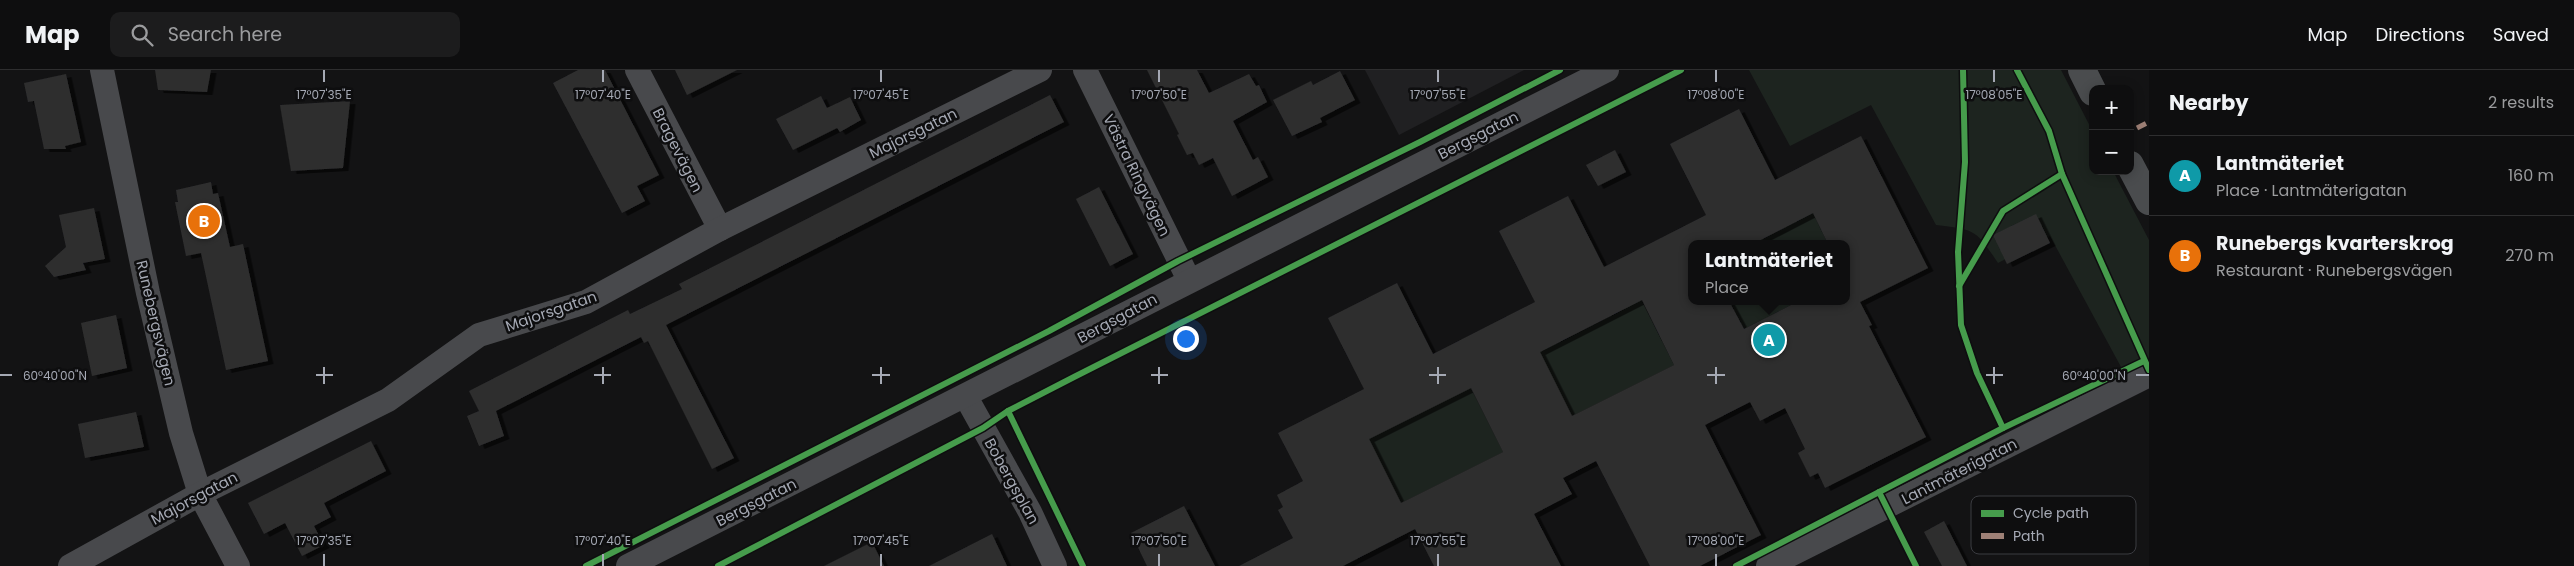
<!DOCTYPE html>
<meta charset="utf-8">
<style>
:root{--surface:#0e0e0f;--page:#1c1c1d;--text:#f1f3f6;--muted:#9b9c9e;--line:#2e2e2f;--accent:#72747c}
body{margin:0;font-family:Poppins,sans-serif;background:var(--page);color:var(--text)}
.controls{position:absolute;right:15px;top:15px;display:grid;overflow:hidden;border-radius:10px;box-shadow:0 2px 12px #0003}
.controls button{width:45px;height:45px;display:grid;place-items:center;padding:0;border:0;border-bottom:1px solid var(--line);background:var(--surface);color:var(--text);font:25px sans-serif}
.you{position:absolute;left:1185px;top:268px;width:18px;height:18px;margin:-12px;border:4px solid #fff;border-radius:50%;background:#1a73e8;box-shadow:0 0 0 8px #1a73e833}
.badge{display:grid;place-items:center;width:32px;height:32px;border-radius:50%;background:var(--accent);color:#fff;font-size:16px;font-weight:700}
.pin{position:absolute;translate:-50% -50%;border:2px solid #fff;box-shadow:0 1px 5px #0006}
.popup{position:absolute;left:1688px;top:170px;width:162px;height:65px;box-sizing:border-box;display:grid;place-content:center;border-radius:10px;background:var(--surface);filter:drop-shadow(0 1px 4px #0005);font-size:16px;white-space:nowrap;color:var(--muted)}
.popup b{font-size:19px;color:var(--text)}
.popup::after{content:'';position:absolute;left:50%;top:100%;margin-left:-10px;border:10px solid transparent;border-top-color:var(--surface)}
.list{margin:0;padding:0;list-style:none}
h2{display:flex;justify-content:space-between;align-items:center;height:65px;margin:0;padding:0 20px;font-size:21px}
h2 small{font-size:16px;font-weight:400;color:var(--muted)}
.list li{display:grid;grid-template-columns:32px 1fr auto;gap:15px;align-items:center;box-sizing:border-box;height:80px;padding:0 20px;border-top:1px solid var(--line)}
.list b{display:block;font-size:19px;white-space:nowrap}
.list p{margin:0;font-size:16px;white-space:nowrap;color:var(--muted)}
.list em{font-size:16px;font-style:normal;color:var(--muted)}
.icon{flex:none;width:28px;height:28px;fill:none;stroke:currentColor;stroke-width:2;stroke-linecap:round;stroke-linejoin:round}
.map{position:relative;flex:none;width:2149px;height:496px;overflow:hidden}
header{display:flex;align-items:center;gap:30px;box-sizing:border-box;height:70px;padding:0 25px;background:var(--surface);border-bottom:1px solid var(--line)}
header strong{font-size:24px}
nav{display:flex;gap:28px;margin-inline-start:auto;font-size:18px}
.search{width:350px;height:45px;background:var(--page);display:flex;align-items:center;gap:12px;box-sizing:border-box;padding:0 18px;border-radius:10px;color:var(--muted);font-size:19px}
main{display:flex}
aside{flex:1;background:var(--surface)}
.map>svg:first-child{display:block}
.built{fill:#202022}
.green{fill:#1d241f}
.building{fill:#2e2e2f;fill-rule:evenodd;filter:url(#shadow)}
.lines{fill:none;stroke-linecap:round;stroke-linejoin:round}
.minor{stroke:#48494c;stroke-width:24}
.major{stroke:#4a4c4e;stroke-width:28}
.quiet{stroke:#9e8076;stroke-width:5;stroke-dasharray:10 5;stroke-linecap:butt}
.cycleway-casing{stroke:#0e0e0f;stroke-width:9}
.cycleway{stroke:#469c4c;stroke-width:6}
.ticks{fill:none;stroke:#a5a9b4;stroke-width:2}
.labels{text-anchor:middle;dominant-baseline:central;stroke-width:5;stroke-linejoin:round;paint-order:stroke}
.street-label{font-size:15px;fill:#a5a9b4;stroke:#0e0e0f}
.key{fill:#0e0e0f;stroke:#3b3c41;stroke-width:1}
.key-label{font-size:14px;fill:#a5a9b4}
.ticks-label{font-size:12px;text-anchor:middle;fill:#a5a9b4;stroke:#0e0e0f;stroke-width:5;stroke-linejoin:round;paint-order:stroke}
</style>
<header>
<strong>Map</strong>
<div class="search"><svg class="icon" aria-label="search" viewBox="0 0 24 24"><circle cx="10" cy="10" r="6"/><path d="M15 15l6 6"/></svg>Search here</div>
<nav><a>Map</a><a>Directions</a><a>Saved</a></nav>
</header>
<main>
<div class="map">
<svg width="2149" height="496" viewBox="0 0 2149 496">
<defs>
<filter id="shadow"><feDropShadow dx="5.5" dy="3" stdDeviation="0" flood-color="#0009"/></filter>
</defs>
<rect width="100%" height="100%" fill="#131314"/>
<polygon class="built" points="1365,0 1524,0 1399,65"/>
<g class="green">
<path d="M1749,0H2061L2093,62V101H2113L2149,170V291L2127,308L2050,166L1998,193C1975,159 1976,160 1936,155L1871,35L1790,76Z"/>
<polygon points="1805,127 1828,174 1753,174 1796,152"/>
<polygon points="1633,214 1674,295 1572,346 1531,266 1557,274 1625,239"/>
<polygon points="1729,231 1799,231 1744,259"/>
<polygon points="1462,301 1503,382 1401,433 1360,353 1385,361 1454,326"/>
</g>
<g class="building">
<polygon points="155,0 211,0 207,22 158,20"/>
<polygon points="578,0 605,0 659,105 637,116 645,131 622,143 553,13"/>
<polygon points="675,0 737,0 687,25"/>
<polygon points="1147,0 1197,0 1209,23 1249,4 1256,16 1259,15 1267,32 1233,51 1253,90 1258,87 1268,107 1232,126 1213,88 1199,95 1193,83 1187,85 1177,65 1179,64"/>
<polygon points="1340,1 1355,30 1320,48 1322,52 1292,66 1273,30 1311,11 1313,15"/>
<polygon points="66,4 81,72 65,76 66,79 44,79 34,31 28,32 24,13"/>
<polygon points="1050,25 1064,52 666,255 734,388 712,399 648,271 644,273 641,267 496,341 504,366 479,376 467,346 479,341 469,321 628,240 630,244 682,219 679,214"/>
<polygon points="821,26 827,38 850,27 861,50 840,62 837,58 793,80 776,49"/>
<polygon points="350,31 343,98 291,101 280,35"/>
<path d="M1739,39L1775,110L1861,66L1928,198L1860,232L1872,255L1869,256L1926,367L1825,418L1818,403L1810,407L1798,383L1805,379L1785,338L1760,351L1750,332L1705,355L1761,465L1700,496H1650L1596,391L1563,408L1572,424L1534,444L1561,496H1434L1415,459L1343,496H1239L1293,468L1278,440L1283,437L1277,425L1303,411L1278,363L1364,319L1328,248L1397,213L1433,284L1535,232L1499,161L1568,126L1604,197L1706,145L1670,74ZM1813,143L1828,174H1846V231H1799L1744,259L1729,231H1692V174H1753ZM1642,230L1674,295L1572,346L1540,282ZM1471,318L1503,382L1401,433L1369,369Z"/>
<polygon points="1615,80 1626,102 1598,116 1586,95"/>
<polygon points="211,112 213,124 218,123 230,177 243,174 268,291 226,300 201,183 186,186 175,132 178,132 176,120"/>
<polygon points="1099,117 1133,184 1110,196 1076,129"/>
<polygon points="94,138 105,189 83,193 86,200 54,207 45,196 66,177 59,145"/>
<polygon points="2036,144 2050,173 2007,194 1993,165"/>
<polygon points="116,245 127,298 92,306 81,253"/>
<polygon points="136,342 144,377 85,388 78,354"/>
<polygon points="371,371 386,401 324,433 331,447 314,456 324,475 302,486 285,453 264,464 248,433"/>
<polygon points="1184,436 1215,496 1147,496 1131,463"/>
<polygon points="1944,451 1967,496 1942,496 1924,462"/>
<polygon points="992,464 1007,496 929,496"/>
<polygon points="872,472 884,496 824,496"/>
</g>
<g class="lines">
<g class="minor">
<polyline points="102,0 148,223 181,363 200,424 238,496"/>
<polyline points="637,0 720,159"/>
<polyline points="1085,0 1189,210"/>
<polyline points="966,327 1030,442 1055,496"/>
<polyline points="70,496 200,424 388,330 479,265 586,232 720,159 1040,0"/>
<path d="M628,496C955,332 1280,164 1607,0"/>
<polyline points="1768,496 2149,305"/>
</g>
<g class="major">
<polyline points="2082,0 2093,22"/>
<polyline points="2130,95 2149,131"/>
</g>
<polyline class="quiet" points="2137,58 2149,52"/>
<g class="cycleway-casing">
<g id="cycleway">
<polyline points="1963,0 1965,92 1958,182 1961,255 1977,303 2003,358"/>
<polyline points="2017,0 2049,61 2062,104 2149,300"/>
<polyline points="1959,216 2003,141 2062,104"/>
<polyline points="1008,341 1083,496"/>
<polyline points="1879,422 1916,496"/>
<polyline points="586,496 1049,261 1178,191 1420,72 1560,0"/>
<polyline points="718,496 983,358 1008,341 1074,307 1681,0"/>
<polyline points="1736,496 2003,358 2144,291"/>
</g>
</g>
<use href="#cycleway" class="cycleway"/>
</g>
<path class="ticks" d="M324,0V12M603,0V12M881,0V12M1159,0V12M1438,0V12M1716,0V12M1994,0V12M324,297V314M603,297V314M881,297V314M1159,297V314M1438,297V314M1716,297V314M1994,297V314M0,305H12M316,305H333M594,305H611M872,305H890M1151,305H1168M1429,305H1446M1707,305H1725M1986,305H2003M2136,305H2149M324,484V496M603,484V496M881,484V496M1159,484V496M1438,484V496M1716,484V496"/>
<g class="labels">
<g class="street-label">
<text transform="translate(913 63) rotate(-26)">Majorsgatan</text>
<text transform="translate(1478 65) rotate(-27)">Bergsgatan</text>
<text transform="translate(678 80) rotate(63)">Bragevägen</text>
<text transform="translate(1137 105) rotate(64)">Västra Ringvägen</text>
<text transform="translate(551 241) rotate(-19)">Majorsgatan</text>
<text transform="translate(1117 248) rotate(-28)">Bergsgatan</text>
<text transform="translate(156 253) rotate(77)">Runebergsvägen</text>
<text transform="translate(1959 401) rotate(-27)">Lantmäterigatan</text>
<text transform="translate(1012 411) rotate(61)">Bobergsplan</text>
<text transform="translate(194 428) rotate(-28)">Majorsgatan</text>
<text transform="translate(756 432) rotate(-27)">Bergsgatan</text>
</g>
</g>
<rect x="1971" y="426" width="165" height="58" rx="8" class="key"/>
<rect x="1981" y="440" width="23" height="7" fill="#469c4c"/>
<rect x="1981" y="463" width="23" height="6" fill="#9e8076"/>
<g class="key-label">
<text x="2013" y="448">Cycle path</text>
<text x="2013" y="471">Path</text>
</g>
<g class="ticks-label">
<text x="324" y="29">17°07'35"E</text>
<text x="603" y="29">17°07'40"E</text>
<text x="881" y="29">17°07'45"E</text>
<text x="1159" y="29">17°07'50"E</text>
<text x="1438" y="29">17°07'55"E</text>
<text x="1716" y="29">17°08'00"E</text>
<text x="1994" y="29">17°08'05"E</text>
<text x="55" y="310">60°40'00"N</text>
<text x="2094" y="310">60°40'00"N</text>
<text x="324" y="475">17°07'35"E</text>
<text x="603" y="475">17°07'40"E</text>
<text x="881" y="475">17°07'45"E</text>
<text x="1159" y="475">17°07'50"E</text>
<text x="1438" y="475">17°07'55"E</text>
<text x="1716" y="475">17°08'00"E</text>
</g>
</svg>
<div class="controls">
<button>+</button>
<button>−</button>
</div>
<div class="you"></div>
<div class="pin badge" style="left:1769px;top:270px;background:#0f9aa8">A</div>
<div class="popup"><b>Lantmäteriet</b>Place</div>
<div class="pin badge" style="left:204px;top:151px;background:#e8710a">B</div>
</div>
<aside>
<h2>Nearby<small>2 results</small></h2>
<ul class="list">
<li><span class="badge" style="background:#0f9aa8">A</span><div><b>Lantmäteriet</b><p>Place · Lantmäterigatan</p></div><em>160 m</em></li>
<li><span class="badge" style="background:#e8710a">B</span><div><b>Runebergs kvarterskrog</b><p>Restaurant · Runebergsvägen</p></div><em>270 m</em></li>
</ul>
</aside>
</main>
